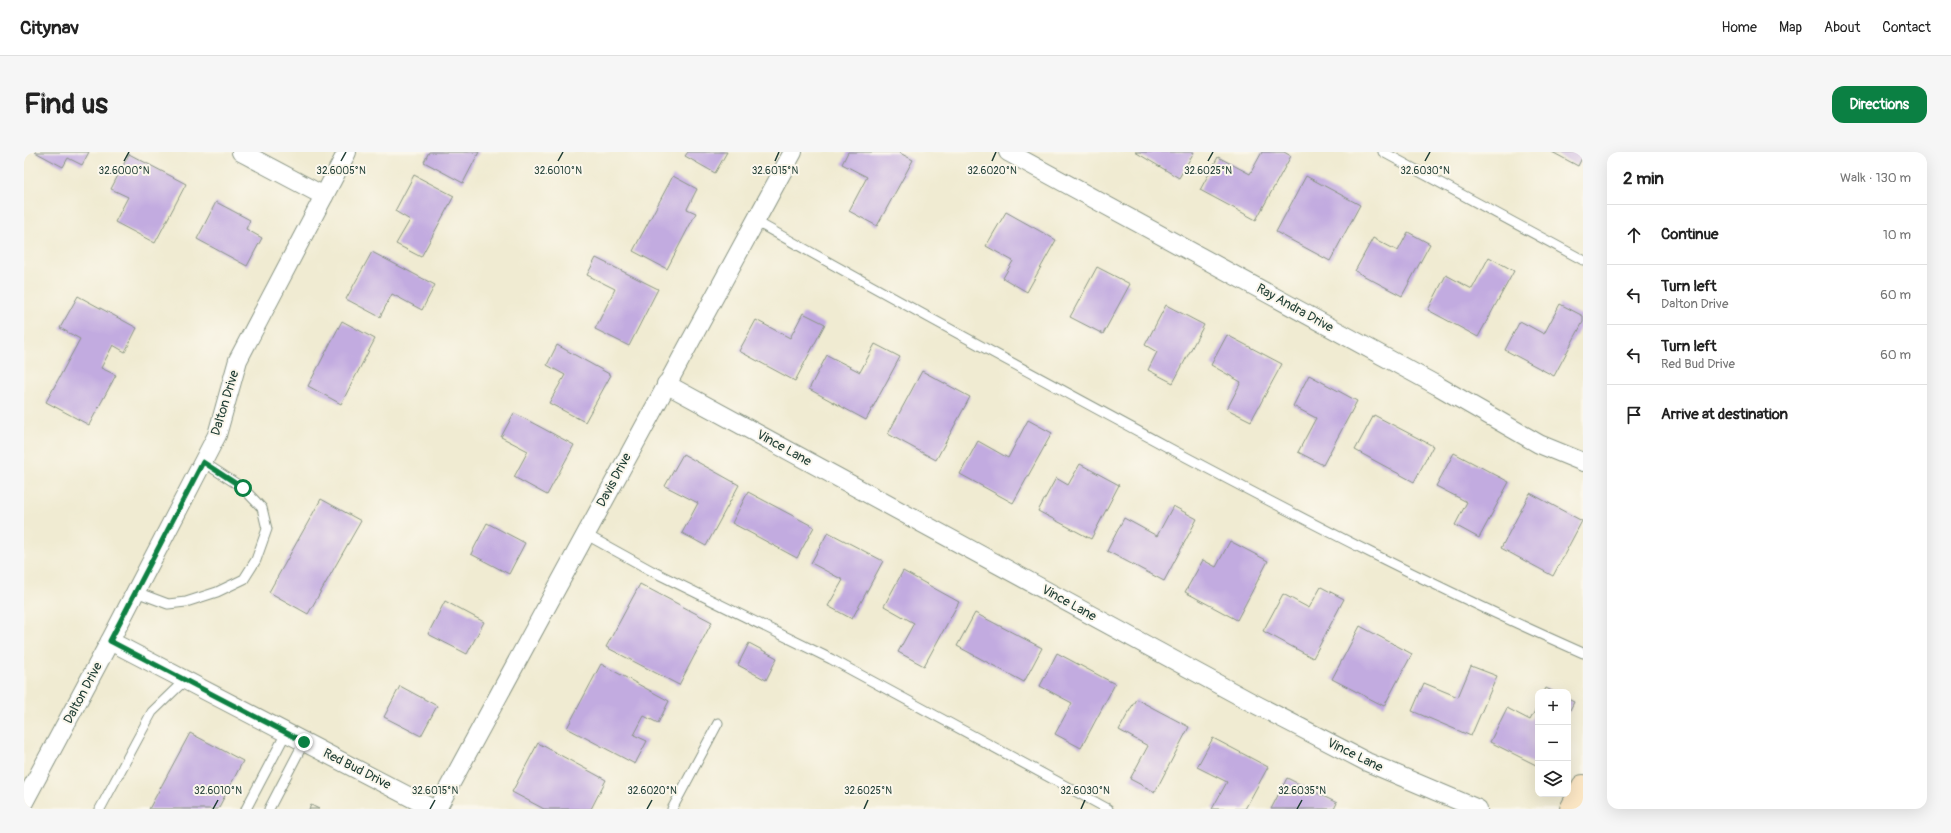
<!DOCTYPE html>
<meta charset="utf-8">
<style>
:root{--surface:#fff;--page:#f6f6f6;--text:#222;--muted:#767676;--line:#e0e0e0;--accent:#0b8043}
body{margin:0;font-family:Pangolin,sans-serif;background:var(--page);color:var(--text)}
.controls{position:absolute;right:12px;bottom:12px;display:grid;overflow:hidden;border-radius:8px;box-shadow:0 4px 16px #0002}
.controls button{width:36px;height:36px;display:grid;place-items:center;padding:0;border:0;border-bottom:1px solid var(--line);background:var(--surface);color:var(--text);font:20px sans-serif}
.stop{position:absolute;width:12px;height:12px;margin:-9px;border:3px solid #0b8043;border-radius:50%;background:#fff}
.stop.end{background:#0b8043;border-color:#fff;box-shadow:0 1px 4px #0008}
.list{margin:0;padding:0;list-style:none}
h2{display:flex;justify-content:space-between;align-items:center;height:52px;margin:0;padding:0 16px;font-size:17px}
h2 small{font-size:13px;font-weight:400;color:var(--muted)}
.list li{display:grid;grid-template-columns:26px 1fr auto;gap:12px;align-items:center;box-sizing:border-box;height:60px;padding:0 16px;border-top:1px solid var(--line)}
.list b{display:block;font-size:15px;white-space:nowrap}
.list p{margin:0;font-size:13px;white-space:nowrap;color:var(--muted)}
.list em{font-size:13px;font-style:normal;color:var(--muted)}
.icon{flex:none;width:22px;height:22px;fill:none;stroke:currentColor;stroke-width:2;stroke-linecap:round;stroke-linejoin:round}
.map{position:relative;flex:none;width:1559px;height:657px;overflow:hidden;border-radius:12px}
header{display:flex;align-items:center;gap:24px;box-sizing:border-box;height:56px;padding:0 20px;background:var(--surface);border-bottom:1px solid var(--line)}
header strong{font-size:19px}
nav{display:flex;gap:22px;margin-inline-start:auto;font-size:14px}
.intro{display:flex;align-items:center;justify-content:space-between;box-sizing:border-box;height:96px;padding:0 24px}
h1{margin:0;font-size:28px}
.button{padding:10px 18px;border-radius:12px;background:var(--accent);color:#fff;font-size:14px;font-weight:700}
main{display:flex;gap:24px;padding:0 24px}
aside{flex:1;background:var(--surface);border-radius:12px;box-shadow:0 4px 16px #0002}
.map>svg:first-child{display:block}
.building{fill:#c2abe0}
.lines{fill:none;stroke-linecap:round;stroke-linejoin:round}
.service-casing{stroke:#889483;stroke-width:11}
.minor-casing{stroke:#889483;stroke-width:20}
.secondary-casing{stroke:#889483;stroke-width:24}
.service{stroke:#fff;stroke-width:9}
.minor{stroke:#fff;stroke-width:18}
.secondary{stroke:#fbe6c4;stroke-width:22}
.route{stroke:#0b8043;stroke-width:5}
.ticks{fill:none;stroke:#1f3d34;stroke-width:1.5}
.labels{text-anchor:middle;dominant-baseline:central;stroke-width:4;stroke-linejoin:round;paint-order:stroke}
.street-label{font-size:13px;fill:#1f3d34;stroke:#fbf7ec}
.ticks-label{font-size:10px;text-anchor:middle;fill:#1f3d34;stroke:#fbf7ec;stroke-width:4;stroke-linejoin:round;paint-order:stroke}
</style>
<header>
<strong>Citynav</strong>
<nav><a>Home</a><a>Map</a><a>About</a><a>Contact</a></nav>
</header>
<div class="intro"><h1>Find us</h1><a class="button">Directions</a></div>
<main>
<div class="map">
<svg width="1559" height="657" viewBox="0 0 1559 657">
<rect width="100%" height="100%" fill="#fbf7ec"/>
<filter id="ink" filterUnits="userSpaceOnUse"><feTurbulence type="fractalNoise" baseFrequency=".025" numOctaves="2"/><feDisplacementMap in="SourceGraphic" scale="8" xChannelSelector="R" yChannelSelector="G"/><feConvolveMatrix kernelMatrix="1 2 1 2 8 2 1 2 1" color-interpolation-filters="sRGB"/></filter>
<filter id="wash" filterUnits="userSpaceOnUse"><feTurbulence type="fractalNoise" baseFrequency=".012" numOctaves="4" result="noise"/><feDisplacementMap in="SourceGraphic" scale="16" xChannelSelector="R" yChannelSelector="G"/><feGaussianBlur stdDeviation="0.9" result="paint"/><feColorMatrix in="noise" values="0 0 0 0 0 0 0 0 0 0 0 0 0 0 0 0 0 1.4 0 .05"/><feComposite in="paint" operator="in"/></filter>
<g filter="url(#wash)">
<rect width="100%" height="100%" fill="#f0ebd2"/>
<g id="blocks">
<g class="building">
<polygon points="11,0 65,0 58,13 44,6 39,15"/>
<polygon points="405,0 455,0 439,31 400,10"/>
<polygon points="664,0 703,0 691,21 661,4"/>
<polygon points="824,0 874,0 889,8 853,74 825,59 843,25 818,12"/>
<polygon points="1111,0 1170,0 1155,26"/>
<polygon points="1238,0 1260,0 1267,4 1232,68 1176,38 1194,5 1226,22"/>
<polygon points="1528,0 1559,0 1559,4 1554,14"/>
<polygon points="105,2 162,32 131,91 91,70 104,45 87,37"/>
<polygon points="390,23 430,44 397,105 372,92 386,68 371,59"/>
<polygon points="649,24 673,37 663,57 672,61 643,117 609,99"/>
<polygon points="1282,24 1336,53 1306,109 1252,80"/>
<polygon points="192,50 226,68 222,77 238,86 223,114 173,87"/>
<polygon points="982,60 1032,88 1003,140 979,126 989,109 962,94"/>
<polygon points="1384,80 1406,92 1378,144 1331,119 1349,86 1374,99"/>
<polygon points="348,100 411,133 398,158 368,142 356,165 322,147"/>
<polygon points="1465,105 1490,119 1454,185 1404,158 1422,123 1448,137"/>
<polygon points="572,106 634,137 605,194 571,177 591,137 563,123"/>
<polygon points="1073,115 1106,132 1079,182 1046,165"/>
<polygon points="54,144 113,176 101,200 89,193 77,216 92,223 65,273 22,250 56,187 36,176"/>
<polygon points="1536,152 1559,164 1559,170 1530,224 1481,198 1496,169 1520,182"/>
<polygon points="1142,153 1180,173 1149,231 1124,218 1133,200 1121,193"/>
<polygon points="779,161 801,172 771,229 715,199 732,168 766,186"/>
<polygon points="318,169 351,187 317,252 284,234"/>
<polygon points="1203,183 1258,212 1227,269 1203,257 1217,230 1187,213"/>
<polygon points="851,192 876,205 842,268 785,237 803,203 836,220"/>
<polygon points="533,193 587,223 561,270 525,251 541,223 523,213"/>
<polygon points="898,219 946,245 912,308 864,282"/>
<polygon points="1285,223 1333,249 1299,313 1274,300 1292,266 1269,254"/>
<polygon points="490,261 550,293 523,343 490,325 504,299 477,285"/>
<polygon points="1350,263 1409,294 1390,330 1331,298"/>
<polygon points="1004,268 1028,281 989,351 936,322 954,289 984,306"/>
<polygon points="1430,301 1485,330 1455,386 1431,373 1443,350 1412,334"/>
<polygon points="659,302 715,333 682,394 658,381 674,351 641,334"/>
<polygon points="1056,312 1095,333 1067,387 1014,359 1032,326 1044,333"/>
<polygon points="724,340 790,375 773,406 708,371"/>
<polygon points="1506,341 1558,369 1529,424 1477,396"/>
<polygon points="297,347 337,369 284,462 245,440"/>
<polygon points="1149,354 1173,367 1140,429 1083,399 1100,366 1133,384"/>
<polygon points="463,371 501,391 485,422 447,402"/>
<polygon points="804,380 859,409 828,467 804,454 819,428 787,411"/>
<polygon points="1206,389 1244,409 1213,468 1161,440 1179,408 1192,415"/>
<polygon points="879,419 935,450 900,514 874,500 890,471 860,454"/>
<polygon points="616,432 688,470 655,533 582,495"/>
<polygon points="1297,435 1320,447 1289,506 1239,479 1259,442 1285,456"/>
<polygon points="421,449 460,470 443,502 404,482"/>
<polygon points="951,461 1018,496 1000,530 933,494"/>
<polygon points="1336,474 1388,502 1360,554 1308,527"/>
<polygon points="725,491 753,506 742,528 714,513"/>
<polygon points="1033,501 1091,532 1057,596 1031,582 1048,551 1016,534"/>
<polygon points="577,512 645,549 634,571 620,564 610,583 623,589 611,612 543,576"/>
<polygon points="1447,514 1473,524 1447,584 1388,559 1400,531 1434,545"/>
<polygon points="376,534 413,554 397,584 360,565"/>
<polygon points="1522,536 1530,540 1520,540"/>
<polygon points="1112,547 1165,575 1131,640 1106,627 1124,594 1095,578"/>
<polygon points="1544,547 1550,550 1544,562"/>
<polygon points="1514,553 1514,614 1466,590 1483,556 1506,568"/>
<polygon points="166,581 219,609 194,657 125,657"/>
<polygon points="1189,586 1244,615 1221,657 1188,657 1203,630 1173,615"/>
<polygon points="514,591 582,628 567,657 520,657 488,640"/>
<polygon points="1263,626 1313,651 1310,657 1247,657"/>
<polygon points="287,653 295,657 285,657"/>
</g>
</g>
</g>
<g filter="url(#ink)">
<use href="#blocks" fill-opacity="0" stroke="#889483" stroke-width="1"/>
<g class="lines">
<g class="service-casing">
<g id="service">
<polyline points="1359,0 1559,108"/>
<path d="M731,69C869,147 1008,222 1147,297C1282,369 1418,439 1559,501"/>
<polyline points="561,382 628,419 807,507 1084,657"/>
<polyline points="112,440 144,452 162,450 193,440 220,427 232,408 243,377 238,356 219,336 179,310"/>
<polyline points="76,657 128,560 161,528"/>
<polyline points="222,657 262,581"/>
<polyline points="245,657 280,590"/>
<polyline points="648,657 694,571"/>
</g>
</g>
<g class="minor-casing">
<g id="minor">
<polyline points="217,0 300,44"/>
<polyline points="984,0 1414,234 1515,292 1559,310"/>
<polyline points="642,232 1225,549 1343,610 1454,657"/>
<polyline points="86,489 409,657"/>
<polyline points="0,650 86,489 193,283 214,208 323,0"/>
<polyline points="413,657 769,0"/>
</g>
</g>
<g class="secondary-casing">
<polyline id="secondary" points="1547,657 1559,634"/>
</g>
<use href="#service" class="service"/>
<use href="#minor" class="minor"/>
<use href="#secondary" class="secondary"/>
</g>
</g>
<g class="lines" filter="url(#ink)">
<polyline class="route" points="219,336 179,310 86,489 280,590"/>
</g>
<path class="ticks" d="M100,9L105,0M317,9L322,0M534,9L539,0M751,9L755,0M968,9L972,0M1184,9L1189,0M1401,9L1406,0M189,657L194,648M406,657L411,648M623,657L628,648M840,657L844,648M1057,657L1061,648M1273,657L1278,648"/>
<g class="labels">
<g class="street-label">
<text transform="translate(1271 156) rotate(29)">Ray Andra Drive</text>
<text transform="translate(201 251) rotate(-73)">Dalton Drive</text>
<text transform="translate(760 296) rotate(29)">Vince Lane</text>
<text transform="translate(590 328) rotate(-62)">Davis Drive</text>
<text transform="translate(1045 451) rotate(29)">Vince Lane</text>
<text transform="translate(59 541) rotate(-62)">Dalton Drive</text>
<text transform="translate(1331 603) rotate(26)">Vince Lane</text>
<text transform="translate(333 617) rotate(27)">Red Bud Drive</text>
</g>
</g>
<g class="ticks-label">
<text x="100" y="22">32.6000°N</text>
<text x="317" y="22">32.6005°N</text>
<text x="534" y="22">32.6010°N</text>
<text x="751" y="22">32.6015°N</text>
<text x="968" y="22">32.6020°N</text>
<text x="1184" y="22">32.6025°N</text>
<text x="1401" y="22">32.6030°N</text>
<text x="194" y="642">32.6010°N</text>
<text x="411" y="642">32.6015°N</text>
<text x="628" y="642">32.6020°N</text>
<text x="844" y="642">32.6025°N</text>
<text x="1061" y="642">32.6030°N</text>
<text x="1278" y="642">32.6035°N</text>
</g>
</svg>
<div class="controls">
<button>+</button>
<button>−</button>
<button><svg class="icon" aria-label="layers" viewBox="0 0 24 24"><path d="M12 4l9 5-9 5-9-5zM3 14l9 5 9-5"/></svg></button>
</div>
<div class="stop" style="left:219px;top:336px"></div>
<div class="stop end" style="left:280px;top:590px"></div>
</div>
<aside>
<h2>2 min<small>Walk · 130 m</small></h2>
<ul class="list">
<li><svg class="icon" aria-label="ahead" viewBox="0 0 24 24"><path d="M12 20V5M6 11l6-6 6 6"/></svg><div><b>Continue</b></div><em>10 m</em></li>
<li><svg class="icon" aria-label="left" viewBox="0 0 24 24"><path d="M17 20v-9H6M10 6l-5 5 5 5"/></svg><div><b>Turn left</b><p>Dalton Drive</p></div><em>60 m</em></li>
<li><svg class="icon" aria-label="left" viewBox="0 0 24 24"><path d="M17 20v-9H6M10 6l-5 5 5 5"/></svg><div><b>Turn left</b><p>Red Bud Drive</p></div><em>60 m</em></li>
<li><svg class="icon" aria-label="arrive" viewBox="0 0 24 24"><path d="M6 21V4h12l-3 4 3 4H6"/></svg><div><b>Arrive at destination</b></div></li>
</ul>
</aside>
</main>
